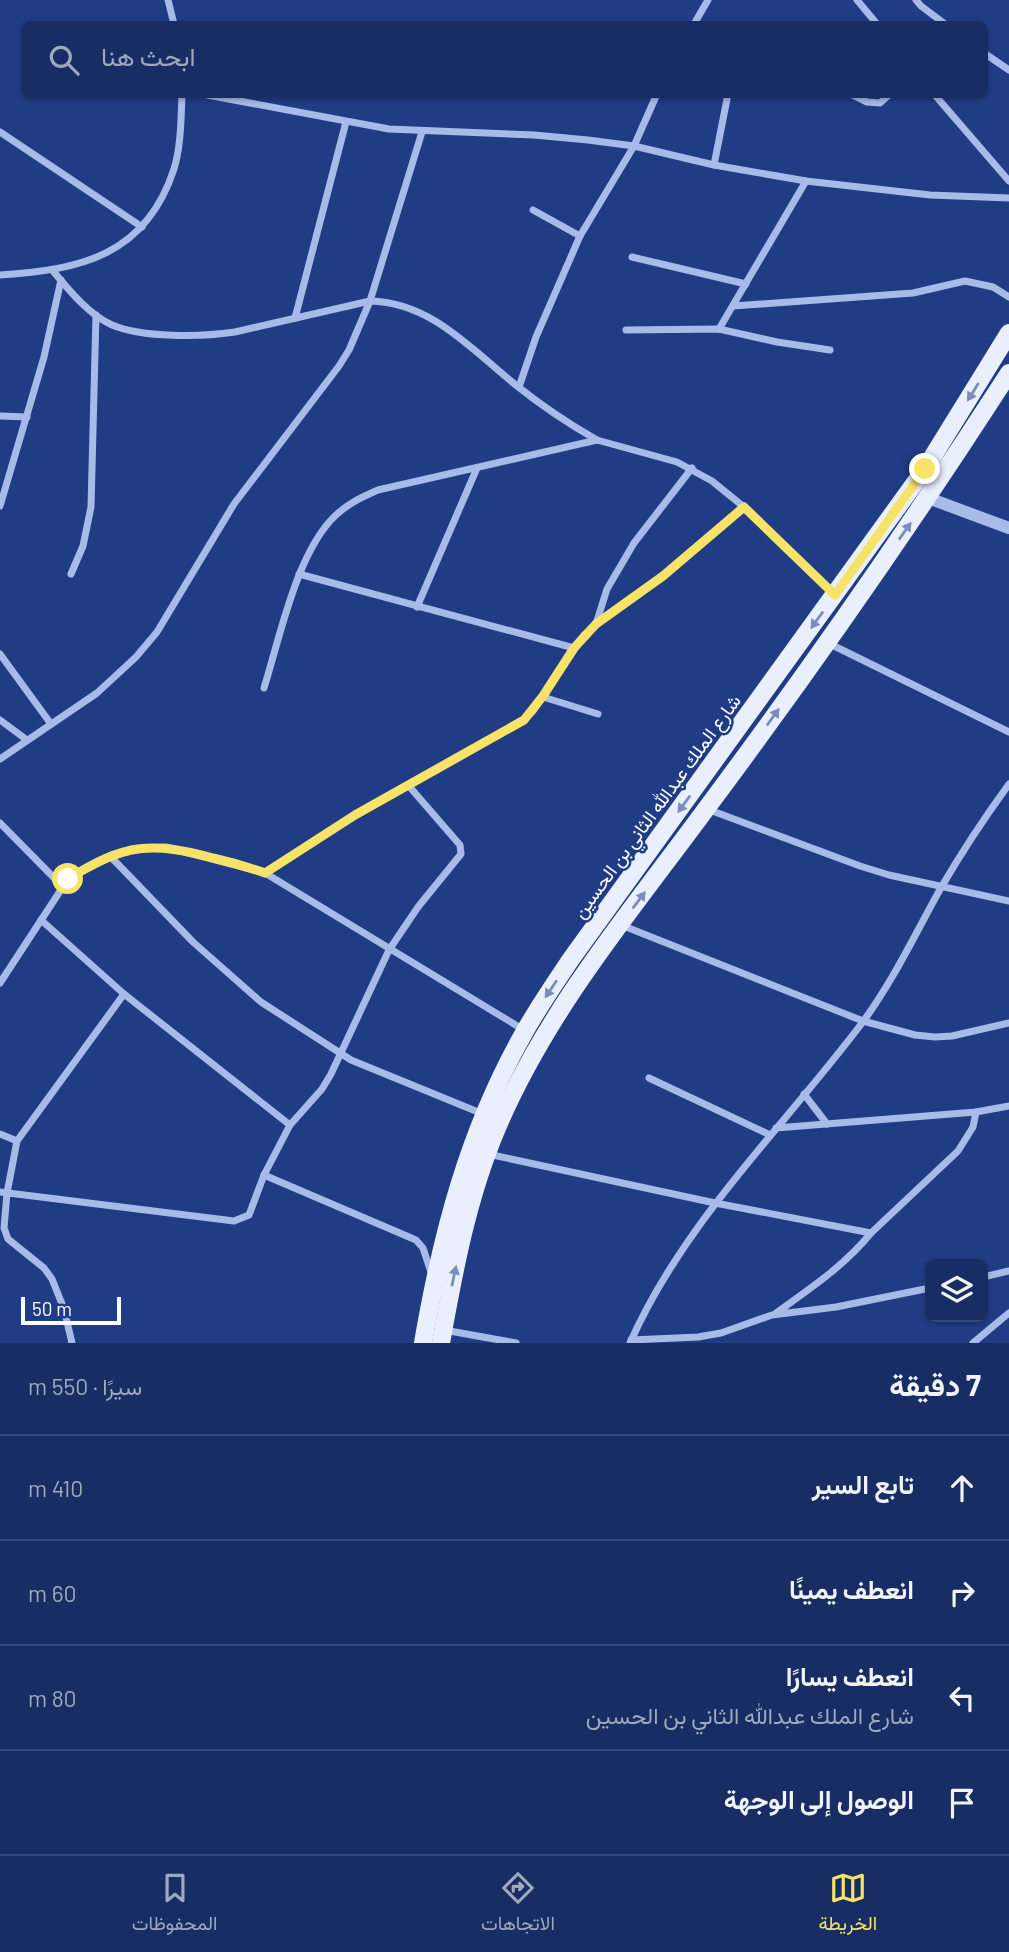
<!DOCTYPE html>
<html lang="ar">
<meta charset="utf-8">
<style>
:root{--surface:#182d63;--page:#213569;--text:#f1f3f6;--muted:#9fa8be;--line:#364978;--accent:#f7e367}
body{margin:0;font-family:Barlow,Vazirmatn,sans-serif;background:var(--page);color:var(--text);direction:rtl}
.controls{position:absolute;right:21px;bottom:21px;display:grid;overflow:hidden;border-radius:10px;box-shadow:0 2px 5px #0004}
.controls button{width:63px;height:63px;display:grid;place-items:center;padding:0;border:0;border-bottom:2px solid var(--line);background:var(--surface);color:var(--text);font:35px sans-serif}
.scale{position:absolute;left:21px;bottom:18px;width:100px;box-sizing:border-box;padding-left:7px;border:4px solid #fff;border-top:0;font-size:19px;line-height:24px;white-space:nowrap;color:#fff;-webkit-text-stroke:5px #203c84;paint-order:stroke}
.stop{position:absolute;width:21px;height:21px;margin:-16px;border:5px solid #f7e367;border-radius:50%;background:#fff}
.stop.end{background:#f7e367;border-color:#fff;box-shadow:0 2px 7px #0008}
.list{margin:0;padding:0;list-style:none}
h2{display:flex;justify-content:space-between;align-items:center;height:91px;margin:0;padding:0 28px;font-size:30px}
h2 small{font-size:23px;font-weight:400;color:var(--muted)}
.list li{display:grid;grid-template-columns:46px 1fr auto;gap:21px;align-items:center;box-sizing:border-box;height:105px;padding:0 28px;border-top:2px solid var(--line)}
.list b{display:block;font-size:26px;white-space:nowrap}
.list p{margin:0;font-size:23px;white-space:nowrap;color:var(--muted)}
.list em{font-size:23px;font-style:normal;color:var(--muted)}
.icon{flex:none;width:38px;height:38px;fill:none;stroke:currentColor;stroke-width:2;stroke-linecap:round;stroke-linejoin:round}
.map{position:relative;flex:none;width:1009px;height:1343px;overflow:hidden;direction:ltr}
.search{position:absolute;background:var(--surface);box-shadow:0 2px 5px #0004;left:21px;right:21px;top:21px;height:77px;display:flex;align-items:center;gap:18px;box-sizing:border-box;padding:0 24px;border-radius:10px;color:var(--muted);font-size:26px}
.sheet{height:511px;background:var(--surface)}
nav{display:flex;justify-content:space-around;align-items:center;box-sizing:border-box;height:98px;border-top:2px solid var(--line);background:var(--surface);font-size:19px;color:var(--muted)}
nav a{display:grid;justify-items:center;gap:4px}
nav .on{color:var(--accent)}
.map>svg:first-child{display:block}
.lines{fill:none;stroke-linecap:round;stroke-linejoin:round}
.minor{stroke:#a7bbe9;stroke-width:7}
.tertiary{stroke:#a7bbe9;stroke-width:12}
.primary{stroke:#eaeffe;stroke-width:18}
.oneway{fill:#7b8dbb}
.route{stroke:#f7e367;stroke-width:9}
.labels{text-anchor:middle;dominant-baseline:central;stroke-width:5;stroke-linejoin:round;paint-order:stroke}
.street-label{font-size:19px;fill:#fff;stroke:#203c84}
</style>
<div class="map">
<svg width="1009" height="1343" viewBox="0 0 1009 1343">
<rect width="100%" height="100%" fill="#203c84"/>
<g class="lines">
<g class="minor">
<polyline points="168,0 174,24"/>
<polyline points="857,0 877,24"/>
<polyline points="916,0 921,6 945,24"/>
<polyline points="694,24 708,0"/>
<polyline points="984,53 1009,70"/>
<polyline points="202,94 389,129 534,135 588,140 634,146 714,165 806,181 930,195 1009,198"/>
<polyline points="851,94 867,102 880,103 890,94"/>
<polyline points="934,94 1009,181"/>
<polyline points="0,132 142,227"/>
<polyline points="714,165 728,94"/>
<polyline points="533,210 580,236"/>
<polyline points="632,257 746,284"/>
<path d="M53,271C68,289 89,315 112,325C143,338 201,337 235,332L370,301C431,302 472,350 517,386C542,406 569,424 597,440"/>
<path d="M0,275C81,270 146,255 174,169C181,146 181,119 182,94"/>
<polyline points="733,306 913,293 965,281 993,287 1009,297"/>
<polyline points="295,318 346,122"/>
<polyline points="719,329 806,181"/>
<polyline points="626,330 719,329 777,342 830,350"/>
<polyline points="519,387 536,337 580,236 634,146 657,94"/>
<polyline points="0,416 27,417"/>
<polyline points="0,506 44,357 61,280"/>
<polyline points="71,574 83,546 91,507 96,315"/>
<polyline points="299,574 574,648"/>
<polyline points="417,607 477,468"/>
<polyline points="596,624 607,589 634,543 692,468"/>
<polyline points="828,643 1009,732"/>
<polyline points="0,654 51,724"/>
<path d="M264,688C280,637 297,551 336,515C349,503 362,497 378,490L597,440L677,462L712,481L744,507L834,594"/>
<polyline points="543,697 598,714"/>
<polyline points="0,720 27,740"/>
<polyline points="0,759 97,693 136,657 157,632 234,504 339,366 349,350 370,301 422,132"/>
<polyline points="707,809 860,866 889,875 1009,901"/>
<polyline points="0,823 62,886"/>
<polyline points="110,856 193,942 261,1002 351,1060 483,1114"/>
<polyline points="265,873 355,815 524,720 533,711 584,635 608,615 663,576 744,507"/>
<polyline points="41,920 124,994 290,1125"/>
<polyline points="621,925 863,1021 915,1035 935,1037 952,1036 1009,1023"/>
<polyline points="0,983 68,879 116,854 131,849 166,847 265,873 524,1030"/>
<polyline points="649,1078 770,1135"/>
<polyline points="804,1094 827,1124"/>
<polyline points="776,1128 976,1112 1009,1106"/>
<polyline points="0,1134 17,1141"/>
<polyline points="488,1154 715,1203 871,1233 958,1151 973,1127 976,1112"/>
<polyline points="264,1175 416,1240 423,1248 431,1272"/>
<polyline points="0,1192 234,1221 249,1215 264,1175 290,1125 322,1089 331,1074 389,950 418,907 461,854 460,845 408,785"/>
<polyline points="983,1277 1009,1271"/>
<path d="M776,1313C811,1288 844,1266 871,1233"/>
<polyline points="444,1330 516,1343"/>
<polyline points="631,1340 698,1337 721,1333 772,1315 836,1307 930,1288"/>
<polyline points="72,1343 64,1309 52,1279 44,1268 8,1239 4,1228 7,1193 17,1141 124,994"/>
<path d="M630,1343C684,1221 783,1128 862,1023C894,980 916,932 942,886C963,850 985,817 1009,784"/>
<polyline points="973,1343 1009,1313"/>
</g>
<polyline class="tertiary" points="928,498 1009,528"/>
<g class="primary">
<path d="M423,1343C442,1232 469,1129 525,1031C539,1006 555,983 571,959L925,469L1009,333"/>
<path d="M441,1343C454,1270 468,1196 497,1128C547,1010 631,911 706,809C812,667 913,522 1009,373"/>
</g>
</g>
<defs><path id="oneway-solid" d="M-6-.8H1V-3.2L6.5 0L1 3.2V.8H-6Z" transform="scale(1.75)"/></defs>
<g class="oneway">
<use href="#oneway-solid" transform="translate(973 392) rotate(122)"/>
<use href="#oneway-solid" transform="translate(905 531) rotate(-55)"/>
<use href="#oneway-solid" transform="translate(817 620) rotate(126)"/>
<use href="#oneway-solid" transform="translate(773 717) rotate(-54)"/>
<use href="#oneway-solid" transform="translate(684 804) rotate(126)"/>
<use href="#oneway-solid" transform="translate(639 900) rotate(-53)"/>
<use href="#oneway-solid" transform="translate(551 989) rotate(124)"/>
<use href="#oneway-solid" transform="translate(454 1276) rotate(-78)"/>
</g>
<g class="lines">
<path class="route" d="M68,879C123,844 151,841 213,858C231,862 248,867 265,873L355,815L524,720L543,696L574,648L596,624L663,576L744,507L835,595L925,469"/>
</g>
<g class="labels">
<g class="street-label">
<text transform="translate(656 806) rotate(-54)">شارع الملك عبدالله الثاني بن الحسين</text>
</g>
</g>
</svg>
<div class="controls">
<button><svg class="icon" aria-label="layers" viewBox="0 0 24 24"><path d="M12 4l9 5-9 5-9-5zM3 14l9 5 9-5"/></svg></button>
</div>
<div class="scale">50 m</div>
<div class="stop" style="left:68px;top:879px"></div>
<div class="stop end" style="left:925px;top:469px"></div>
<div class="search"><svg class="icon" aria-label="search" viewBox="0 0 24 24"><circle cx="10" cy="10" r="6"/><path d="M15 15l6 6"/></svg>ابحث هنا</div>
</div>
<section class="sheet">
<h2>7 دقيقة<small>سيرًا · 550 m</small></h2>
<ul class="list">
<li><svg class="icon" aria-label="ahead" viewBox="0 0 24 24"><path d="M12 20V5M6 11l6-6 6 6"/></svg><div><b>تابع السير</b></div><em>410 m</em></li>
<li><svg class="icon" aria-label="right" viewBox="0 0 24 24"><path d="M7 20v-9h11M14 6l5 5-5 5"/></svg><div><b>انعطف يمينًا</b></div><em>60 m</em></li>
<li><svg class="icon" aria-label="left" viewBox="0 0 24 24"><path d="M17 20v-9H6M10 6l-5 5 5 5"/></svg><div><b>انعطف يسارًا</b><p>شارع الملك عبدالله الثاني بن الحسين</p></div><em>80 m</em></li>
<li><svg class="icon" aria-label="arrive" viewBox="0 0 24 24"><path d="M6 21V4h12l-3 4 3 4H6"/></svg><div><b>الوصول إلى الوجهة</b></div></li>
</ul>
</section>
<nav>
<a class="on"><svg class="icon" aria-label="map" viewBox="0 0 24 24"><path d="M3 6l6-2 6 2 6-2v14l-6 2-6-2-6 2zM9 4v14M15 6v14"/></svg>الخريطة</a>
<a><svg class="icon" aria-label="directions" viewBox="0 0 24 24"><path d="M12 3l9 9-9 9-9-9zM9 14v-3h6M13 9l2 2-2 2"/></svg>الاتجاهات</a>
<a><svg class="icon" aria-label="saved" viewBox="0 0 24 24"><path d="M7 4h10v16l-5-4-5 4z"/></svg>المحفوظات</a>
</nav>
